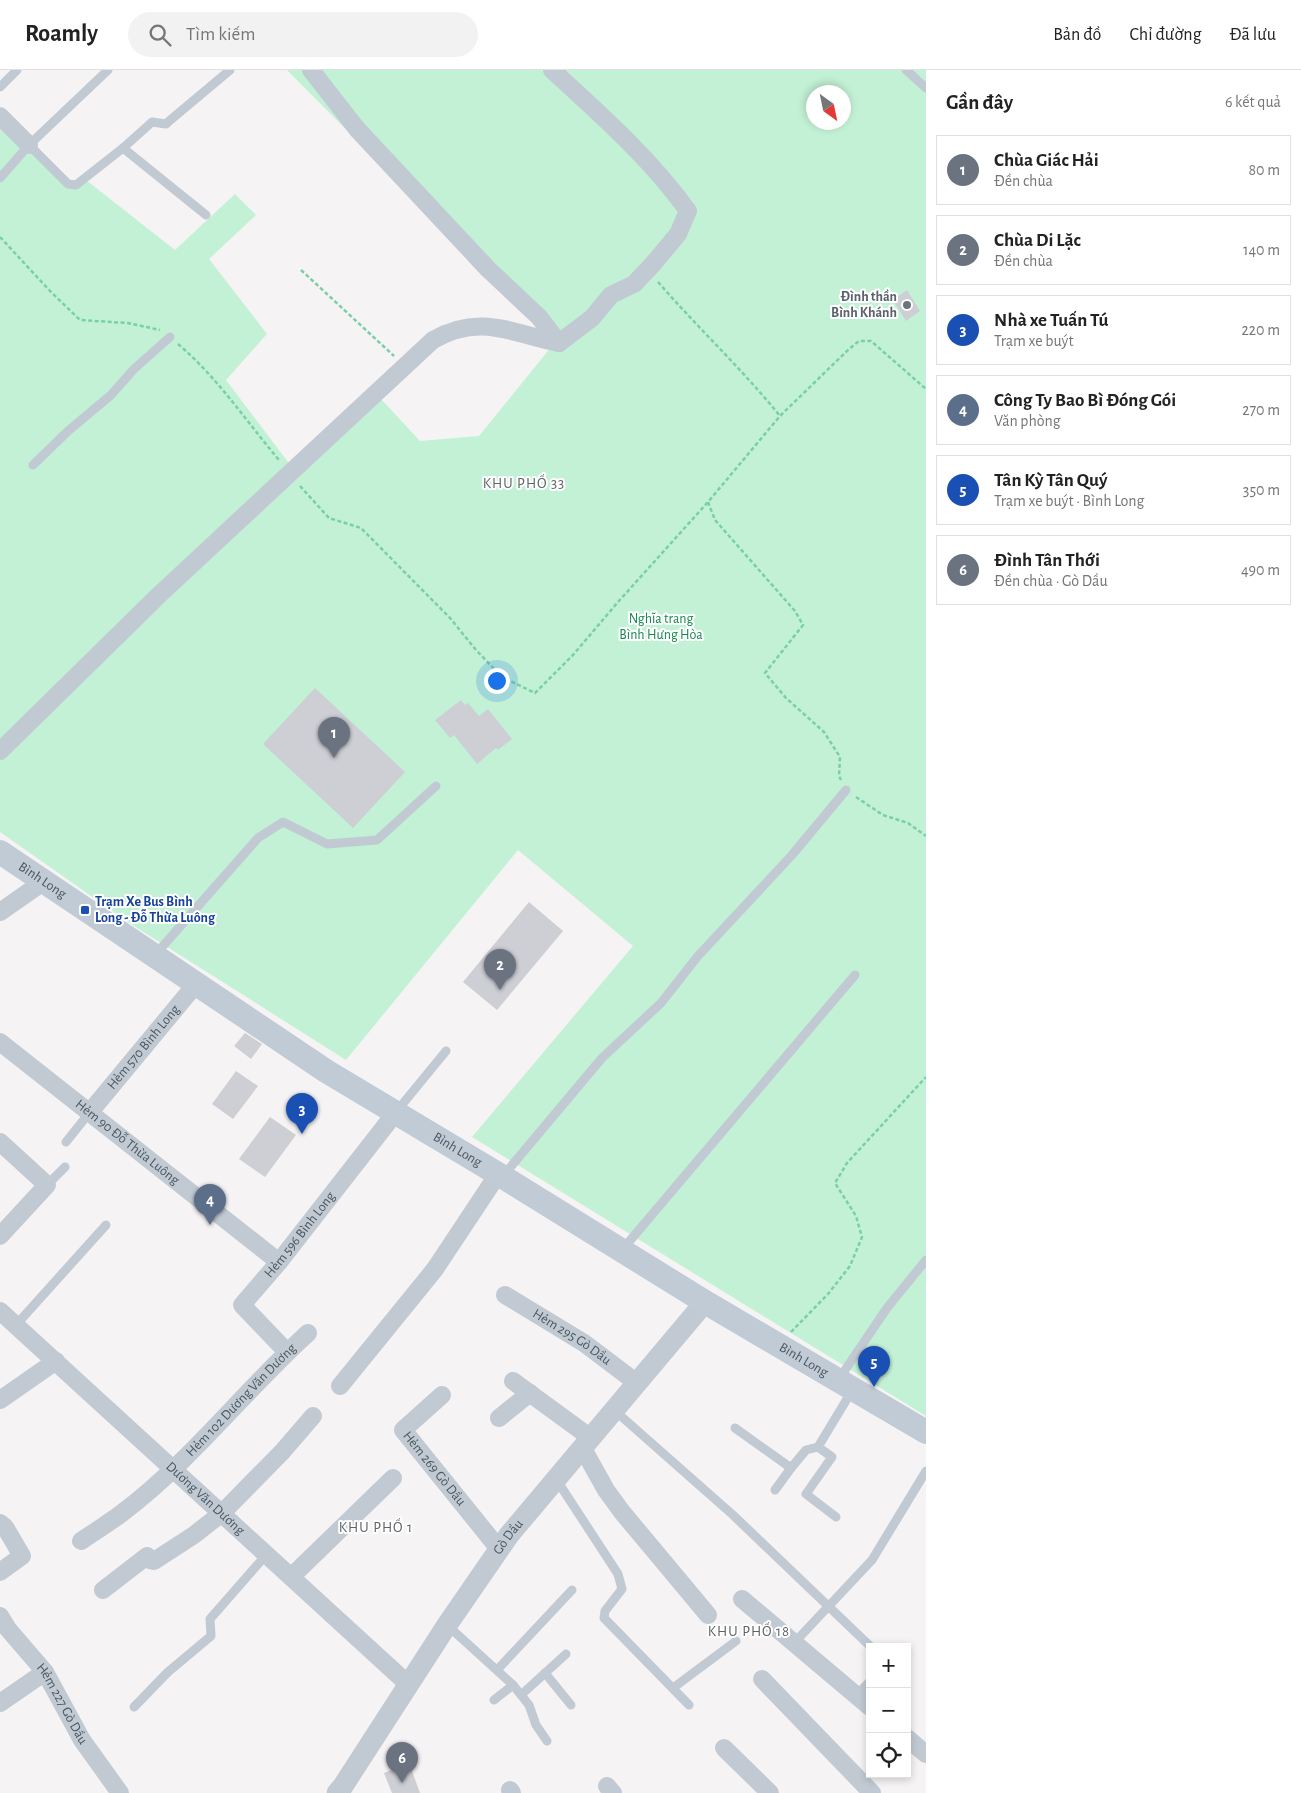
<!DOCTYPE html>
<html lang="vi">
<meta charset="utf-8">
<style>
:root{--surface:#fff;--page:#f2f2f2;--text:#222;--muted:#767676;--line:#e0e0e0;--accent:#1a73e8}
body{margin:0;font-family:"Alegreya Sans",sans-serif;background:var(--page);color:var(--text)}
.controls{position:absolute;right:15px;bottom:15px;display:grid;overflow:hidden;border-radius:0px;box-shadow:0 2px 8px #0003}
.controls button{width:45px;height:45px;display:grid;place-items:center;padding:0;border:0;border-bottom:1px solid var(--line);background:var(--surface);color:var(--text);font:25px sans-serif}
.compass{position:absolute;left:806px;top:15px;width:45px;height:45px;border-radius:50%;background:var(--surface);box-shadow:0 2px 8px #0003;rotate:147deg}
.you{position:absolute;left:496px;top:610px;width:18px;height:18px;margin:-12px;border:4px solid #fff;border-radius:50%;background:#1a73e8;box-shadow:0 0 0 8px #1a73e833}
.badge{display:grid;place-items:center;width:32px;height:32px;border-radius:50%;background:var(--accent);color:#fff;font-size:16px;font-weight:700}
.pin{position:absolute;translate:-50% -41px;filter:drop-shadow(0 1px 2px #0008)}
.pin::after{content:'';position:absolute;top:26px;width:18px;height:15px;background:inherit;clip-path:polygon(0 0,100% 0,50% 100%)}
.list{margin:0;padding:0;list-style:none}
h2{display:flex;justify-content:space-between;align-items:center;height:65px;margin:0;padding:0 20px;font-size:21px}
h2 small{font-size:16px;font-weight:400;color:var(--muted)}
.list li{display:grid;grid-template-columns:32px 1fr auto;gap:15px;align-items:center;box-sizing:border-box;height:70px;margin:0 10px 10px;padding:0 10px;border:1px solid var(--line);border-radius:0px}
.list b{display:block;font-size:19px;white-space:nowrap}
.list p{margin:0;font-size:16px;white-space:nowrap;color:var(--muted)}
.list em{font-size:16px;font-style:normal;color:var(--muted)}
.icon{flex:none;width:28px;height:28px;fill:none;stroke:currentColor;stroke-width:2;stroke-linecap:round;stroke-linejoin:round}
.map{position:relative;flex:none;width:926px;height:1723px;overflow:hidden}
header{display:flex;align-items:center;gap:30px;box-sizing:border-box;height:70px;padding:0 25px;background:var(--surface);border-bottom:1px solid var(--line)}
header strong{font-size:24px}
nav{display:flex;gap:28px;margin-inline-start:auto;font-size:18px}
.search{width:350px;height:45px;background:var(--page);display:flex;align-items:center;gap:12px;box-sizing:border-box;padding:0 18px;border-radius:28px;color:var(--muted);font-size:19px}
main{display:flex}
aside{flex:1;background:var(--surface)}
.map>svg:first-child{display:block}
.green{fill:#c3f1d5;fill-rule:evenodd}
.building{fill:#cdcfd5}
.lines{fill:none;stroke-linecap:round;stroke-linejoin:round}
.path{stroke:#7ad0a6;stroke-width:2.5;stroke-dasharray:4 2.5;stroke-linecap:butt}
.service{stroke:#c1cad2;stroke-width:9}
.minor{stroke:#c1cad2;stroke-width:18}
.tertiary{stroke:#c1cad2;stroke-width:21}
.secondary{stroke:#c1cbd6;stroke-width:24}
.worship-dot{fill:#6b7280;stroke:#fff;stroke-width:2}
.transit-dot{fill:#1a4fb4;stroke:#fff;stroke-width:2}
.labels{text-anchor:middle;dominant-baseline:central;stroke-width:4;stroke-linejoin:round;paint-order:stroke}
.worship-label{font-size:14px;font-weight:bold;fill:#5b616d;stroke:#fff;text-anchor:end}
.park-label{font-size:14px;fill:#17864f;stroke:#fff}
.street-label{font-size:14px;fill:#4a5661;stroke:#fff}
.transit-label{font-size:14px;font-weight:bold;fill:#164399;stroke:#fff;text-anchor:start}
.neighbourhood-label{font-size:15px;letter-spacing:1px;fill:#5f6368;stroke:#fff}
</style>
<header>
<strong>Roamly</strong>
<div class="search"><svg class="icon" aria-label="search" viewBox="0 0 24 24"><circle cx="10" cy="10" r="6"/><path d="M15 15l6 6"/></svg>Tìm kiếm</div>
<nav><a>Bản đồ</a><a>Chỉ đường</a><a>Đã lưu</a></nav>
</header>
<main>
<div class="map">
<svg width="926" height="1723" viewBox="0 0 926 1723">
<rect width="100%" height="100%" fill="#f5f3f3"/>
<path class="green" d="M287,0H926V1346L472,1067L633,876L518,780L346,990L134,856L0,762V49L67,111L86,110L175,180L235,124L256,145L209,189L267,264L226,310L294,400L381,329L420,371L479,366L556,271ZM814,22H844V52H814Z"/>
<g class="building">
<polygon points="907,220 920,241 906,251 893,230"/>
<polygon points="315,618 405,702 353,758 263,674"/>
<polygon points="461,630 465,635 468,633 479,646 488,639 512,669 498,680 496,678 477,694 454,665 450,668 435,650"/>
<polygon points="529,832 563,861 497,940 463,912"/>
<polygon points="245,963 262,974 251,989 234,976"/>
<polygon points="236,1001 258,1016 233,1049 212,1034"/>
<polygon points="270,1047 296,1065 265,1107 239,1089"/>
<polygon points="409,1693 420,1723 392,1723 384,1703"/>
</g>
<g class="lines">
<g class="path">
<polyline points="0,167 51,222 80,250 128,253 160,260"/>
<polyline points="301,200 394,286"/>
<path d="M658,212C698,258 742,299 780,346"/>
<path d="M178,274C218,308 246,351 279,390"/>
<polyline points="300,416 329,448 361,458 450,548 476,580 502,607 535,623 573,585 618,532 708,432 780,346 849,279 859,271 871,271 926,319"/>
<polyline points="708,432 715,450 795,541 803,555 765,603 786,628 824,662 840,687 839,706 841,710"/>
<polyline points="856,727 883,745 908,753 926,766"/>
<polyline points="791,1262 828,1224 850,1196 862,1167 856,1146 835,1113 847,1093 926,1007"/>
</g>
<g class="service">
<polyline points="906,0 926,18"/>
<polyline points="0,17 17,0"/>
<polyline points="29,75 68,114 76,115 123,78 152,52 166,54 168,52 230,0"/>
<polyline points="123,78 206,145"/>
<polyline points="0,108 29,75 108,0"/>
<polyline points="33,395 68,361 111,325 134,299 170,267"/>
<polyline points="155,885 258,768 283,752 327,774 377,770 436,716"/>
<polyline points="396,1042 446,981"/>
<polyline points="66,1072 90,1042"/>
<polyline points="503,1106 602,988 661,933 698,886 792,785 846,720"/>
<polyline points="47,1115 65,1097"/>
<polyline points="622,1180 855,905"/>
<polyline points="16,1255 106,1155"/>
<polyline points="839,1309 887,1238 926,1190"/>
<polyline points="614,1340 733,1445 871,1577"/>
<polyline points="735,1358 791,1398 806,1380 818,1377 853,1319"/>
<polyline points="818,1377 832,1387 806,1424 836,1447"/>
<polyline points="556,1409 618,1504 622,1519 605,1541 604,1548 689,1635"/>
<polyline points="775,1420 791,1398"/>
<polyline points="447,1555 513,1615 529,1635 536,1655 547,1671"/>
<polyline points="794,1573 872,1490 926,1401"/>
<polyline points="497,1600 572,1520"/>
<polyline points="545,1603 571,1635"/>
<polyline points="673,1618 736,1571"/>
<polyline points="521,1625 566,1584"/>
<polyline points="856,1626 870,1611"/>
<polyline points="494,1630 513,1615"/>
<polyline points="134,1637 168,1602 211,1566 210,1549 266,1485"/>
</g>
<g class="minor">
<polyline points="311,0 357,59 488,199 539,247 559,273"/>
<polyline points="0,46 29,75"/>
<path d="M0,681L159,525L433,270C480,243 511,263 559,273L592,248L611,225L634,214L653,194L678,164L688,141C650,88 600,44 552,0"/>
<polyline points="0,842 43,812"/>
<path id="s1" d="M0,972L279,1192"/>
<path id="s2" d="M90,1042L196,914"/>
<polyline points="0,1072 47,1115 0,1166"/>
<path id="s3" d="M505,1225L584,1273L637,1313"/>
<path id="s4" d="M0,1241L409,1615"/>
<path id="s5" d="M287,1282L242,1235L279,1192L396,1042"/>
<polyline points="513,1311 591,1368"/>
<polyline points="340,1316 435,1199 498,1104"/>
<path id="s6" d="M442,1325L403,1360L499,1479"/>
<polyline points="0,1330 56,1291"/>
<polyline points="499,1348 530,1323"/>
<polyline points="582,1377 606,1420 622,1442 708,1545"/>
<polyline points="0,1453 5,1457 22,1486 0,1502"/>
<path id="s7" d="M81,1471C94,1462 109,1453 122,1443C191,1391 244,1321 308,1263"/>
<polyline points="291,1507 393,1408"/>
<polyline points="103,1520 147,1486 150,1490 154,1491 194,1465 222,1443 282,1382 313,1346"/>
<polyline points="742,1529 870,1637"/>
<path id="s8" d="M0,1546L8,1559L45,1602L82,1670L120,1723"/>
<polyline points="762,1609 872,1723"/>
<polyline points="0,1633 45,1602"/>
<polyline points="907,1668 926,1684"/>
<polyline points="724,1678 770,1723"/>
<polyline points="607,1716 613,1723"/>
<polyline points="510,1720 512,1723"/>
</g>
<path class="tertiary" id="s9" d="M337,1723L343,1716L447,1555L509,1465L705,1232"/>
<path class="secondary" id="s10" d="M0,782L326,1001L498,1104L705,1232L926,1362"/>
</g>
<circle class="worship-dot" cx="907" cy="235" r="5"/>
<rect class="transit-dot" x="80" y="835" width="10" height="10" rx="2.5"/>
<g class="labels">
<g class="worship-label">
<text x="897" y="227">Đình thần<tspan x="897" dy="16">Bình Khánh</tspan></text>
</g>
<g class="park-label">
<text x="661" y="549">Nghĩa trang<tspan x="661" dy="16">Bình Hưng Hòa</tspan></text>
</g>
<g class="street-label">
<text stroke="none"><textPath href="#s10" startOffset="51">Bình Long</textPath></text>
<text stroke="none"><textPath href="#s2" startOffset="84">Hẻm 570 Bình Long</textPath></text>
<text stroke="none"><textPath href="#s1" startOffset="162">Hẻm 90 Đỗ Thừa Luông</textPath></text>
<text stroke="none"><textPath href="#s10" startOffset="546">Bình Long</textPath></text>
<text stroke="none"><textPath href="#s5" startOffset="156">Hẻm 596 Bình Long</textPath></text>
<text stroke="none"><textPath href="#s3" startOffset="79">Hẻm 295 Gò Dầu</textPath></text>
<text stroke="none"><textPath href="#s10" startOffset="951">Bình Long</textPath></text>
<text stroke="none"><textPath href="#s7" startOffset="214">Hẻm 102 Dương Văn Dương</textPath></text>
<text stroke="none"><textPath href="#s6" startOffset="102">Hẻm 269 Gò Dầu</textPath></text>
<text stroke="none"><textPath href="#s4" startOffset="278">Dương Văn Dương</textPath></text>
<text stroke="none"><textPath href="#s9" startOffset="308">Gò Dầu</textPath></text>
<text stroke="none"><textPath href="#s8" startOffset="108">Hẻm 227 Gò Dầu</textPath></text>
</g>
<g class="transit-label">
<text x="95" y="832">Trạm Xe Bus Bình<tspan x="95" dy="16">Long - Đỗ Thừa Luông</tspan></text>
</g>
<g class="neighbourhood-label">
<text x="524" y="413">KHU PHỐ 33</text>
<text x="376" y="1457">KHU PHỐ 1</text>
<text x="749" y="1561">KHU PHỐ 18</text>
</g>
</g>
</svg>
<div class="controls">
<button>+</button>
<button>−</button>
<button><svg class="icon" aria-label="locate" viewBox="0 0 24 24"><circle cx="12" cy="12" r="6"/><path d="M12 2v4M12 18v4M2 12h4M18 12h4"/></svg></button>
</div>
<svg class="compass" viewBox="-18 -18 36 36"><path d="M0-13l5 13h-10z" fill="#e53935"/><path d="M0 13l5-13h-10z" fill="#767676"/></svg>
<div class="you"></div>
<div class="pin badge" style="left:334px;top:688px;background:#6b7280">1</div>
<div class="pin badge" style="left:500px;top:920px;background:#6b7280">2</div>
<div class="pin badge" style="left:302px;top:1064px;background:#1a4fb4">3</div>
<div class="pin badge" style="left:210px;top:1155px;background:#5c6f8a">4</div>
<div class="pin badge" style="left:874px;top:1317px;background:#1a4fb4">5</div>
<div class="pin badge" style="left:402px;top:1713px;background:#6b7280">6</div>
</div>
<aside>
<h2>Gần đây<small>6 kết quả</small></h2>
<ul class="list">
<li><span class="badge" style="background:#6b7280">1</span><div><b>Chùa Giác Hải</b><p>Đền chùa</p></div><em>80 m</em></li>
<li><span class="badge" style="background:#6b7280">2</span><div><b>Chùa Di Lặc</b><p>Đền chùa</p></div><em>140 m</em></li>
<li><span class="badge" style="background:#1a4fb4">3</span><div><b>Nhà xe Tuấn Tú</b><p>Trạm xe buýt</p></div><em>220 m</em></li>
<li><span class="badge" style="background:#5c6f8a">4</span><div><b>Công Ty Bao Bì Đóng Gói</b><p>Văn phòng</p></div><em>270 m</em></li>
<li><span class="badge" style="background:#1a4fb4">5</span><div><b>Tân Kỳ Tân Quý</b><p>Trạm xe buýt · Bình Long</p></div><em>350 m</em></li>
<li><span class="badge" style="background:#6b7280">6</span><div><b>Đình Tân Thới</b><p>Đền chùa · Gò Dầu</p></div><em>490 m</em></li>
</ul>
</aside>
</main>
